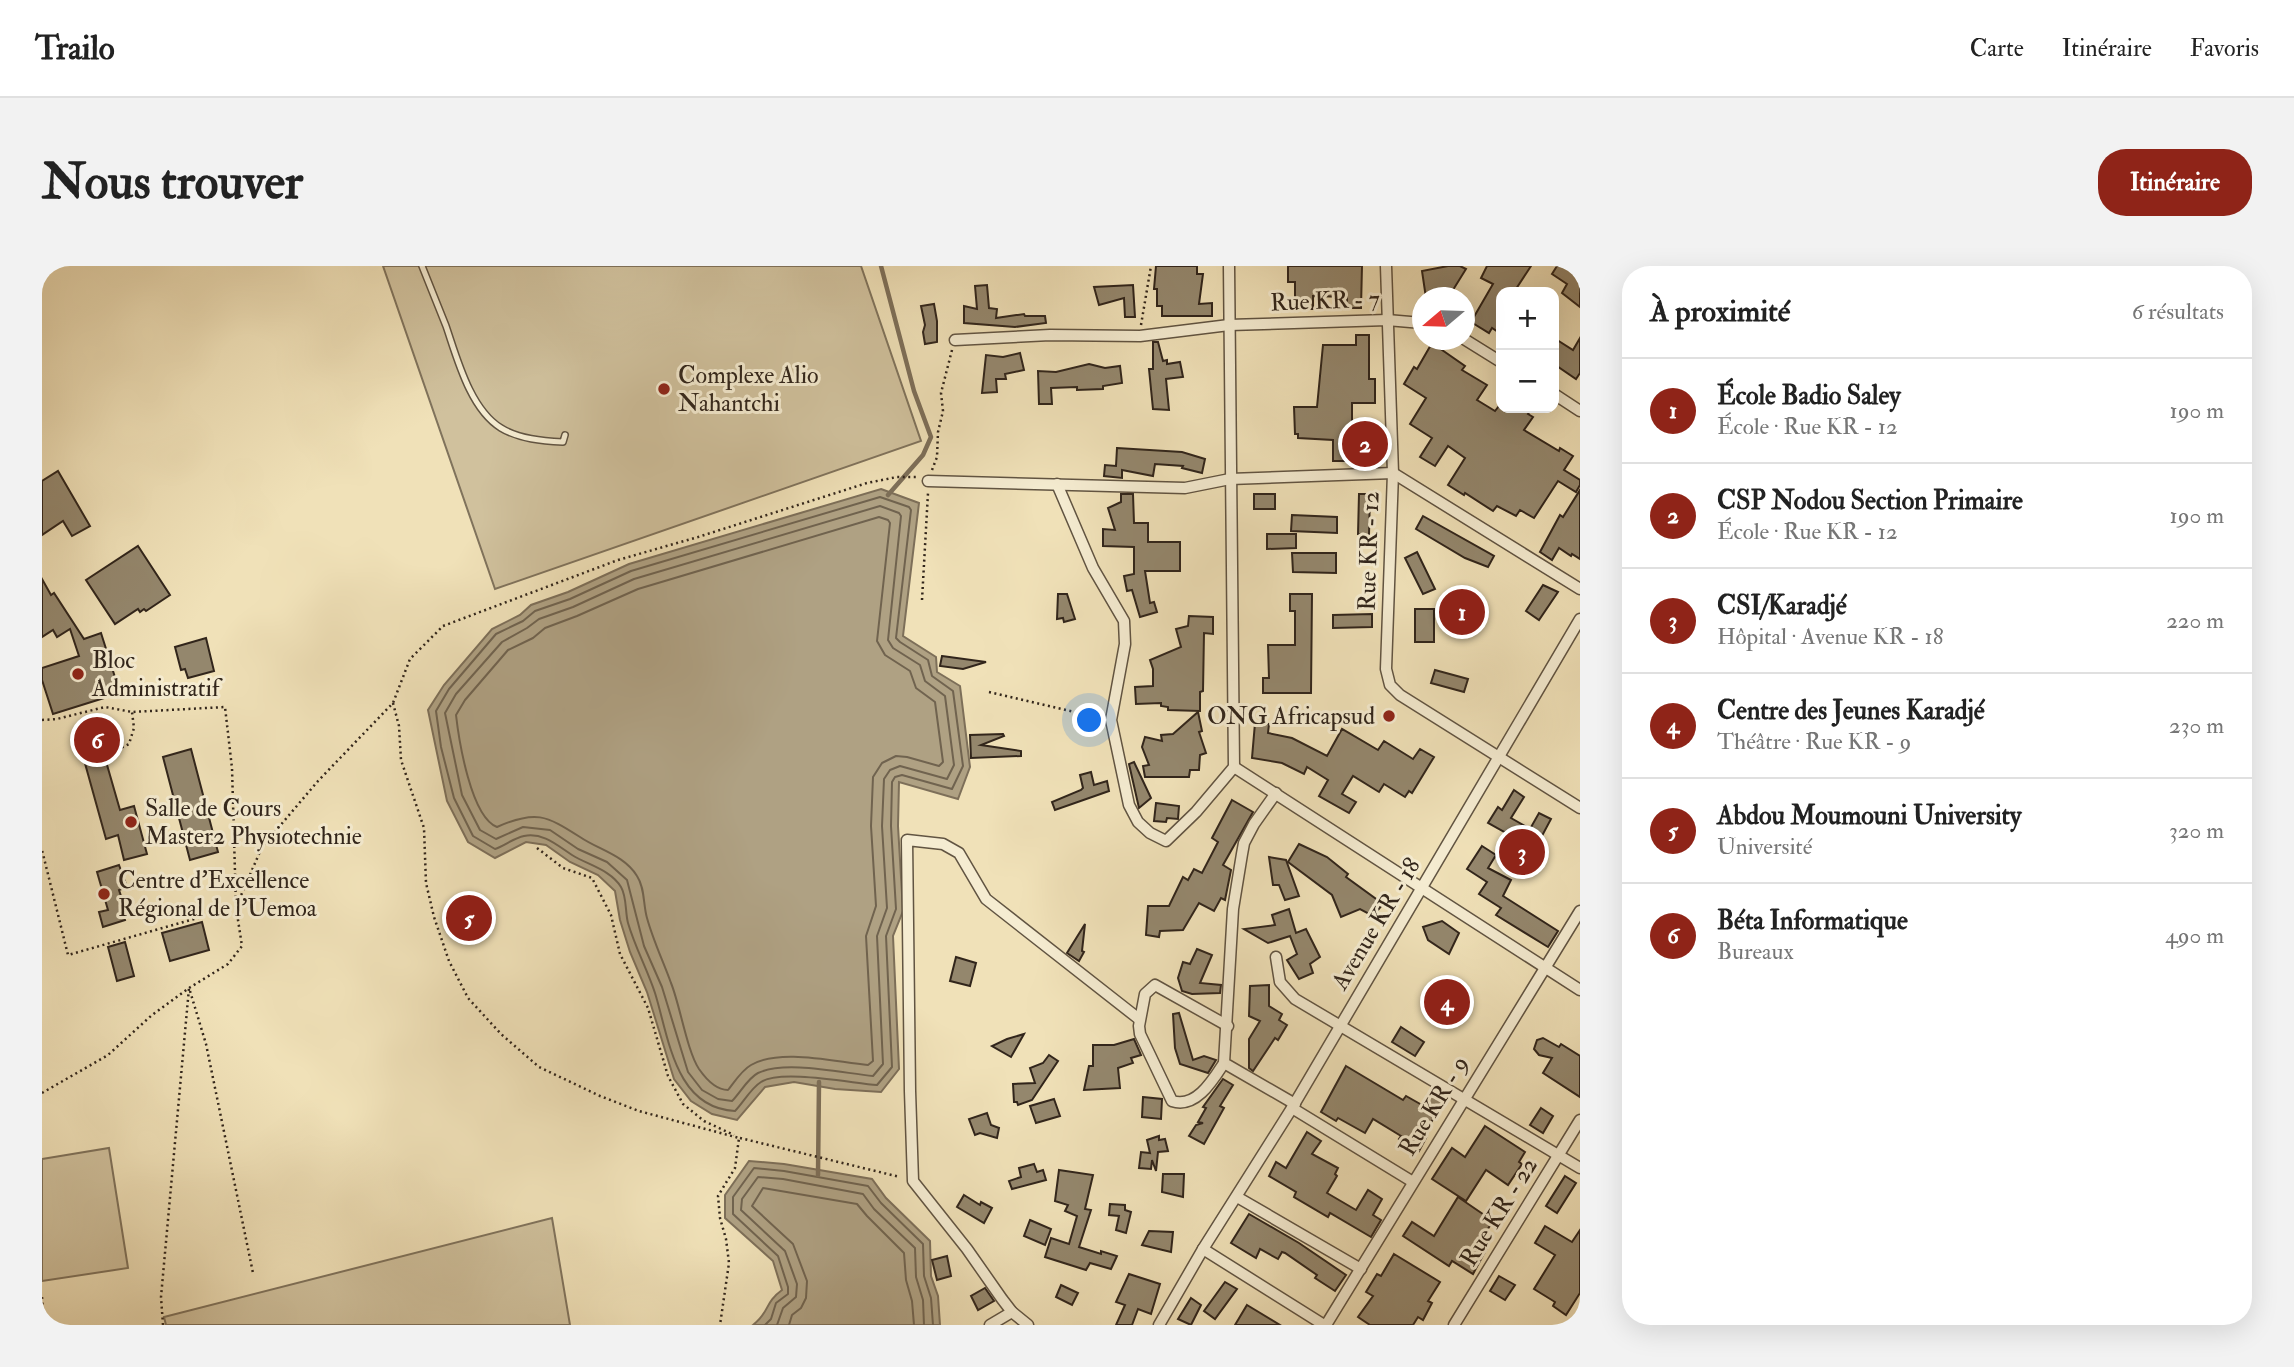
<!DOCTYPE html>
<html lang="fr">
<meta charset="utf-8">
<style>
:root{--surface:#fff;--page:#f2f2f2;--text:#222;--muted:#767676;--line:#e0e0e0;--accent:#8f2418}
body{margin:0;font-family:"IM FELL Double Pica",serif;background:var(--page);color:var(--text)}
.controls{position:absolute;right:21px;top:21px;display:grid;overflow:hidden;border-radius:14px;box-shadow:0 7px 28px #0002}
.controls button{width:63px;height:63px;display:grid;place-items:center;padding:0;border:0;border-bottom:2px solid var(--line);background:var(--surface);color:var(--text);font:35px sans-serif}
.compass{position:absolute;left:1370px;top:21px;width:63px;height:63px;border-radius:50%;background:var(--surface);box-shadow:0 7px 28px #0002;rotate:251deg}
.you{position:absolute;left:1048px;top:455px;width:24px;height:24px;margin:-18px;border:5px solid #fff;border-radius:50%;background:#1a73e8;box-shadow:0 0 0 10px #1a73e833}
.badge{display:grid;place-items:center;width:46px;height:46px;border-radius:50%;background:var(--accent);color:#fff;font-size:23px;font-weight:700}
.pin{position:absolute;translate:-50% -50%;border:4px solid #fff;box-shadow:0 2px 7px #0006}
.list{margin:0;padding:0;list-style:none}
h2{display:flex;justify-content:space-between;align-items:center;height:91px;margin:0;padding:0 28px;font-size:30px}
h2 small{font-size:23px;font-weight:400;color:var(--muted)}
.list li{display:grid;grid-template-columns:46px 1fr auto;gap:21px;align-items:center;box-sizing:border-box;height:105px;padding:0 28px;border-top:2px solid var(--line)}
.list b{display:block;font-size:26px;white-space:nowrap}
.list p{margin:0;font-size:23px;white-space:nowrap;color:var(--muted)}
.list em{font-size:23px;font-style:normal;color:var(--muted)}
.map{position:relative;flex:none;width:1538px;height:1059px;overflow:hidden;border-radius:28px}
header{display:flex;align-items:center;gap:42px;box-sizing:border-box;height:98px;padding:0 35px;background:var(--surface);border-bottom:2px solid var(--line)}
header strong{font-size:33px}
nav{display:flex;gap:38px;margin-inline-start:auto;font-size:24px}
.intro{display:flex;align-items:center;justify-content:space-between;box-sizing:border-box;height:168px;padding:0 42px}
h1{margin:0;font-size:49px}
.button{padding:18px 32px;border-radius:28px;background:var(--accent);color:#fff;font-size:24px;font-weight:700}
main{display:flex;gap:42px;padding:0 42px}
aside{flex:1;background:var(--surface);border-radius:28px;box-shadow:0 7px 28px #0002}
.map>svg:first-child{display:block}
.green{fill:#d0c19d;stroke:#80735c;stroke-width:2}
.water{fill:#afa183;stroke:#7d6f59;stroke-width:2}
.lines{fill:none;stroke-linecap:round;stroke-linejoin:round}
.shore{stroke:#70634f;stroke-width:2}
.stream{stroke:#7d6f59;stroke-width:4.5}
.building{fill:#94876d;stroke:#31251b;stroke-width:2}
.lane-casing{stroke:#615442;stroke-width:8}
.street-casing{stroke:#615442;stroke-width:13}
.path{stroke:#31251b;stroke-width:2.5;stroke-dasharray:2 3.5;stroke-linecap:butt}
.lane{stroke:#f5ecd1;stroke-width:5}
.street{stroke:#f5ecd1;stroke-width:10}
.poi-dot{fill:#8f2418;stroke:#f5ecd1;stroke-width:2.5}
.labels{text-anchor:middle;dominant-baseline:central;stroke-width:6;stroke-linejoin:round;paint-order:stroke}
.street-label{font-size:24px;fill:#31251b;stroke:#f5ecd1}
.poi-label{font-size:24px;fill:#31251b;stroke:#f5ecd1;text-anchor:start}
</style>
<header>
<strong>Trailo</strong>
<nav><a>Carte</a><a>Itinéraire</a><a>Favoris</a></nav>
</header>
<div class="intro"><h1>Nous trouver</h1><a class="button">Itinéraire</a></div>
<main>
<div class="map">
<svg width="1538" height="1059" viewBox="0 0 1538 1059">
<rect width="100%" height="100%" fill="#f0e1b8"/>
<filter id="stains"><feTurbulence type="fractalNoise" baseFrequency=".00286" numOctaves="4"/><feColorMatrix values="0 0 0 0 .2 0 0 0 0 .09 0 0 0 0 .02 0 0 0 .5 -.17"/></filter>
<radialGradient id="worn" r=".72"><stop offset=".6" stop-color="#630" stop-opacity="0"/><stop offset="1" stop-color="#630" stop-opacity=".3"/></radialGradient>
<g class="green">
<polygon points="341,0 819,0 879,175 453,323"/>
<polygon points="67,882 86,1002 0,1015 0,893"/>
<polygon points="510,952 528,1059 124,1059 122,1051"/>
</g>
<g class="water">
<polygon points="839,223 877,237 861,370 894,391 895,406 918,420 928,501 916,533 857,516 856,560 861,645 851,670 857,803 839,826 793,823 752,816 723,821 695,854 670,848 649,835 632,813 605,726 588,686 578,654 573,625 556,609 528,596 504,579 484,576 453,592 426,576 405,535 386,444 402,419 450,363 478,349 489,339 526,326 587,298"/>
<path d="M707,895L742,898L830,913L844,932L888,975L889,1010L896,1030L898,1059H711C728,1046 722,1037 740,1024L731,995L683,952V929Z"/>
</g>
<g class="lines">
<g class="shore">
<path d="M838,231L867,241L869,244L854,372L858,376L886,394L890,410L911,425L921,500L910,523L860,509L853,511L850,516L849,560L854,643L844,670L850,801L835,819C809,817 738,803 719,816C709,822 701,837 693,845C633,842 627,772 613,727C605,703 593,681 586,657C583,646 585,631 579,621C569,604 546,599 530,589C516,580 501,566 482,570C472,572 462,580 453,583L431,570L412,532L399,481L394,445L407,423L454,368L481,355L493,345L528,333L589,305Z"/>
<path d="M838,240L857,247L859,250L846,374L851,382L878,399L883,415L903,430L912,499L905,513L858,500L848,504L842,513L840,560L845,642L835,670L841,798L831,810C800,807 743,794 716,807C706,812 698,827 690,835L676,833L660,824L646,806L620,721L602,680L585,614L565,596L536,583L508,564L481,561L454,573L438,564L420,529L403,447L414,428L460,376L485,362L497,353L531,341L592,313Z"/>
<path d="M837,251L846,254L848,257L835,375L843,389L868,405L874,422L893,436L901,496L897,500L865,491L854,490L840,497L831,511L829,560L834,640L824,670L831,795L826,799C793,796 738,782 709,799C700,804 693,815 686,824C674,824 664,813 657,803C645,785 638,739 629,717C621,695 611,674 605,652C601,638 603,622 595,610C582,589 557,584 538,571C504,549 493,544 455,561C429,551 417,475 414,449L423,434L466,384L491,372L503,362L535,350L596,323Z"/>
<polyline points="723,1059 729,1053 734,1037 746,1028 746,1021 736,990 691,948 691,931 712,902 742,905 826,920 839,937 881,978 882,1010 889,1032 891,1059"/>
<polyline points="735,1059 741,1042 754,1031 755,1018 743,985 699,944 700,933 716,911 741,913 821,928 832,943 873,982 874,1011 881,1034 882,1059"/>
<polyline points="747,1059 750,1049 759,1042 764,1032 765,1015 751,978 710,940 721,922 815,938 825,950 862,987 864,1014 870,1035 872,1059"/>
</g>
<g class="stream">
<polyline points="839,0 872,125 889,171 881,189 846,229"/>
<polyline points="776,909 777,816"/>
</g>
</g>
<g class="building">
<polygon points="1114,0 1155,0 1155,8 1161,8 1157,38 1170,37 1170,50 1120,50 1120,40 1115,40 1115,23 1112,23"/>
<polygon points="1246,0 1320,0 1319,42 1305,42 1305,31 1271,30 1271,43 1253,43 1253,16 1246,16"/>
<polygon points="1406,0 1418,0 1424,3 1406,32 1402,30 1384,32 1380,5"/>
<polygon points="1445,0 1489,0 1472,26 1459,26 1459,68 1450,62 1447,67 1429,56 1451,18 1439,12"/>
<polygon points="1515,0 1538,0 1538,41 1520,27 1525,18 1510,8"/>
<polygon points="945,19 947,42 955,43 954,52 982,48 983,50 1003,50 1004,57 973,61 922,57 922,40 935,43 933,20"/>
<polygon points="1091,19 1093,51 1083,51 1082,32 1057,39 1052,21"/>
<polygon points="892,38 895,55 895,76 883,78 881,66 883,59 879,40"/>
<polygon points="1314,69 1327,69 1327,113 1333,113 1333,137 1310,137 1310,195 1291,195 1291,174 1256,172 1256,168 1253,168 1252,141 1275,141 1281,79 1314,79"/>
<polygon points="1512,72 1531,84 1538,72 1538,107 1534,113 1512,98"/>
<polygon points="1111,76 1116,76 1121,95 1125,94 1125,98 1138,96 1141,111 1124,113 1127,144 1111,143 1107,103 1111,103"/>
<polygon points="1390,77 1423,100 1420,104 1445,119 1435,134 1453,145 1457,140 1459,142 1490,142 1486,148 1491,151 1482,164 1517,185 1518,182 1531,190 1522,204 1538,214 1538,219 1534,226 1516,215 1492,252 1478,244 1474,250 1455,240 1451,245 1423,227 1422,229 1406,219 1423,192 1406,180 1393,200 1378,191 1390,172 1368,158 1384,132 1362,118 1372,101 1375,103"/>
<polygon points="978,87 982,104 963,108 964,113 954,113 955,126 940,127 944,89 961,91"/>
<polygon points="1047,98 1063,102 1078,100 1080,117 1061,120 1061,123 1035,124 1035,121 1009,122 1010,138 997,138 996,105 1014,106"/>
<polygon points="1075,182 1140,186 1163,193 1160,207 1140,202 1141,200 1113,198 1111,210 1080,204 1080,212 1062,210 1063,199 1074,200"/>
<polygon points="16,205 48,260 30,270 21,255 0,269 0,215"/>
<polygon points="1538,224 1538,293 1530,288 1529,290 1517,282 1510,294 1498,286 1518,249 1521,251"/>
<polygon points="1079,228 1091,228 1092,257 1106,257 1106,276 1138,276 1138,305 1103,305 1108,337 1112,336 1115,346 1098,351 1090,324 1085,325 1082,310 1092,308 1092,281 1061,280 1061,263 1073,264 1066,242 1079,236"/>
<rect x="1212" y="228" width="21" height="15"/>
<polygon points="1317,228 1328,228 1327,269 1316,268"/>
<polygon points="1250,249 1295,251 1295,267 1249,265"/>
<polygon points="1381,250 1452,290 1446,301 1423,292 1374,263"/>
<polygon points="1225,268 1254,268 1254,282 1225,283"/>
<polygon points="96,280 128,329 104,345 102,343 98,346 96,343 73,358 44,314"/>
<polygon points="1375,286 1393,323 1381,328 1363,292"/>
<polygon points="1250,287 1294,287 1294,307 1251,306"/>
<polygon points="0,313 9,329 12,327 42,373 59,367 78,427 11,448 0,414 0,402 37,390 28,363 15,371 11,364 0,371"/>
<polygon points="1501,319 1516,326 1497,354 1484,345"/>
<polygon points="1016,328 1025,328 1033,353 1022,356 1021,352 1015,353"/>
<polygon points="1248,328 1270,328 1269,427 1221,427 1221,412 1227,412 1226,379 1253,379 1253,345 1248,345"/>
<rect x="1373" y="343" width="19" height="33"/>
<polygon points="1330,348 1330,361 1291,362 1291,349"/>
<polygon points="1147,350 1171,351 1171,368 1162,367 1161,425 1158,426 1158,445 1126,444 1126,441 1119,440 1119,437 1094,438 1093,421 1111,420 1111,403 1108,394 1139,381 1134,363 1146,360"/>
<polygon points="164,372 172,405 146,412 143,403 139,404 133,381"/>
<polygon points="900,390 944,396 921,403 898,400"/>
<polygon points="1393,404 1426,413 1422,426 1389,417"/>
<polygon points="1156,446 1160,465 1157,466 1164,487 1158,489 1157,504 1148,504 1147,511 1103,511 1101,500 1107,499 1100,481 1103,471 1120,475 1119,469 1131,468"/>
<polygon points="1213,457 1227,458 1226,467 1250,472 1285,490 1300,463 1336,484 1342,475 1371,493 1378,483 1392,491 1370,527 1367,525 1363,531 1342,518 1337,526 1311,510 1300,528 1314,536 1307,547 1277,530 1286,514 1265,501 1262,508 1240,497 1210,492"/>
<polygon points="961,468 962,470 939,479 979,485 979,490 929,492 928,469"/>
<polygon points="59,478 78,544 92,540 105,588 82,594 76,569 64,573 39,483"/>
<polygon points="149,483 176,586 148,594 121,491"/>
<polygon points="1092,496 1109,532 1097,542 1087,498"/>
<polygon points="1049,506 1052,519 1065,515 1067,525 1013,544 1010,536 1039,524 1041,522 1038,509"/>
<polygon points="1472,524 1482,531 1469,552 1488,563 1497,547 1509,553 1493,583 1446,557 1456,541 1460,544"/>
<polygon points="1190,534 1211,546 1181,599 1189,604 1183,634 1179,632 1172,645 1157,637 1141,664 1118,665 1117,671 1104,669 1106,640 1127,640 1141,611 1146,614 1152,603 1160,607 1176,576 1170,572"/>
<polygon points="1114,537 1137,540 1136,553 1125,552 1124,556 1112,555"/>
<polygon points="1257,578 1285,591 1306,608 1304,611 1341,638 1331,650 1318,643 1299,651 1290,629 1246,596"/>
<polygon points="1440,580 1454,589 1446,602 1469,614 1461,630 1516,665 1506,681 1454,649 1459,642 1437,628 1445,616 1425,603"/>
<polygon points="1227,591 1244,594 1257,630 1243,634 1237,619 1231,619"/>
<polygon points="77,599 85,621 77,624 82,639 79,640 83,654 61,661 57,646 66,644 55,606"/>
<polygon points="1247,643 1254,667 1264,663 1278,691 1268,698 1271,707 1257,713 1245,694 1255,688 1248,670 1226,677 1202,663 1233,659 1230,649"/>
<polygon points="1400,655 1417,667 1407,688 1386,674 1381,661"/>
<polygon points="160,656 167,684 128,695 120,667"/>
<polygon points="1043,658 1040,685 1042,686 1037,695 1025,687"/>
<polygon points="83,676 92,710 75,715 66,681"/>
<polygon points="1155,683 1170,689 1158,717 1179,719 1178,727 1150,728 1140,725 1136,712 1141,696 1148,698"/>
<polygon points="914,691 934,697 928,720 908,715"/>
<polygon points="1227,719 1227,740 1240,748 1237,754 1245,759 1236,774 1233,772 1211,805 1207,802 1207,773 1218,755 1207,750 1208,720"/>
<polygon points="1137,747 1151,794 1162,790 1174,794 1166,807 1138,798 1133,782 1131,748"/>
<polygon points="1359,761 1382,776 1373,790 1350,776"/>
<polygon points="982,768 969,791 950,780 965,773"/>
<polygon points="1501,772 1517,781 1519,778 1538,790 1538,831 1501,807 1510,792 1497,789 1492,783 1495,774"/>
<polygon points="1092,773 1099,789 1089,792 1091,797 1076,802 1078,822 1042,824 1047,800 1051,800 1051,779 1072,779"/>
<polygon points="1007,789 1016,795 990,834 976,839 975,836 972,836 971,818 993,817 988,802 1001,797"/>
<polygon points="1304,800 1361,834 1364,830 1380,839 1390,824 1404,832 1382,868 1385,870 1377,885 1357,873 1359,870 1331,853 1323,867 1296,852 1294,855 1279,846"/>
<polygon points="1181,813 1191,819 1178,840 1182,842 1162,878 1147,870 1154,859 1161,857 1156,856 1164,842 1161,841"/>
<polygon points="1101,831 1120,833 1119,853 1100,851"/>
<polygon points="1012,833 1018,850 994,857 988,840"/>
<polygon points="1499,842 1511,850 1501,867 1488,859"/>
<polygon points="945,847 949,859 957,862 955,872 938,867 933,869 927,853"/>
<polygon points="1443,860 1483,886 1477,896 1480,898 1466,919 1444,904 1424,935 1390,913 1410,882 1423,891"/>
<polygon points="1265,866 1279,875 1270,888 1296,902 1293,908 1295,910 1285,927 1314,944 1326,924 1340,933 1331,949 1339,954 1329,971 1288,947 1286,951 1252,931 1254,926 1227,910 1234,896 1244,902"/>
<polygon points="1117,870 1117,874 1123,873 1126,885 1116,886 1114,905 1110,894 1109,903 1097,902 1099,886 1108,887 1105,874"/>
<polygon points="992,898 995,906 1001,904 1004,914 970,923 967,915 979,911 977,902"/>
<polygon points="1017,904 1051,909 1043,943 1049,944 1037,981 1059,988 1059,985 1075,990 1069,1003 1048,997 1044,1004 1003,991 1009,972 1027,978 1035,950 1023,945 1026,939 1013,935"/>
<polygon points="1121,908 1142,908 1141,931 1120,926"/>
<polygon points="1523,910 1534,917 1515,947 1504,940"/>
<polygon points="922,929 938,939 939,936 950,942 942,957 915,941"/>
<polygon points="1416,931 1451,955 1438,975 1446,980 1431,1008 1410,995 1407,1000 1361,970 1370,956 1392,970"/>
<polygon points="1068,938 1083,939 1083,944 1089,946 1084,967 1074,964 1077,950 1067,949"/>
<polygon points="1207,948 1257,977 1304,1009 1293,1025 1273,1012 1275,1009 1243,987 1240,986 1236,993 1218,983 1214,992 1189,977"/>
<polygon points="988,954 1009,963 1003,979 982,970"/>
<polygon points="1503,960 1530,976 1538,964 1538,1027 1524,1049 1511,1040 1513,1036 1492,1023 1513,989 1493,977"/>
<polygon points="1107,965 1131,966 1129,986 1100,979"/>
<polygon points="1352,988 1398,1016 1386,1035 1390,1037 1381,1054 1376,1051 1371,1059 1328,1059 1316,1051 1331,1030 1324,1026 1335,1008 1339,1010"/>
<polygon points="905,990 909,1010 895,1014 890,994"/>
<polygon points="1087,1008 1118,1018 1109,1048 1096,1043 1090,1059 1074,1059 1083,1039 1074,1036"/>
<polygon points="1457,1010 1473,1019 1463,1034 1448,1025"/>
<polygon points="1183,1016 1195,1023 1173,1053 1162,1045"/>
<polygon points="1019,1019 1036,1027 1030,1039 1014,1031"/>
<polygon points="943,1022 952,1035 936,1044 929,1030"/>
<polygon points="1149,1032 1159,1039 1149,1059 1136,1053"/>
<polygon points="1205,1039 1238,1059 1193,1059"/>
</g>
<g class="lines">
<g class="lane-casing">
<path id="lane" d="M380,0C388,20 396,40 404,60C415,92 428,143 459,162C477,173 501,175 521,176L523,169"/>
</g>
<g class="street-casing">
<g id="street">
<polyline points="1344,0 1351,207 1344,403 1348,419 1358,429 1538,542"/>
<polyline points="1422,73 1459,96"/>
<polyline points="913,74 1008,69 1098,70 1187,59 1345,54 1380,57"/>
<polyline points="1512,128 1538,145"/>
<polyline points="886,215 1143,222 1188,213 1351,207 1538,323"/>
<polyline points="1015,218 1051,302 1082,355 1083,378 1069,454 1087,539 1096,556 1108,567 1124,575 1154,546 1192,501 1187,0"/>
<polyline points="1192,501 1538,724"/>
<polyline points="1234,527 1212,558 1202,577 1200,588 1191,643 1182,797 1253,838"/>
<polyline points="1234,691 1238,716 1253,733 1538,902"/>
<path d="M1182,797C1171,814 1154,843 1130,835L1098,768L1097,760L1103,728L1113,719L1186,760"/>
<polyline points="1250,842 1371,916"/>
<polyline points="1195,931 1319,1003"/>
<polyline points="1161,983 1282,1059"/>
<polyline points="948,1059 970,1046"/>
<polyline points="986,1059 970,1046 960,1033 925,983 871,915 868,825 865,574 901,578 917,587 944,633 1097,753"/>
<polyline points="1117,1059 1161,983 1250,842 1538,353"/>
<polyline points="1284,1059 1538,645"/>
<polyline points="1412,1059 1538,854"/>
</g>
</g>
<g class="path">
<polyline points="1099,59 1109,0"/>
<polyline points="890,204 895,191 896,166 901,145 899,127 910,84"/>
<polyline points="880,334 886,227"/>
<polyline points="947,426 1058,452"/>
<polyline points="351,437 357,460 359,494 382,562 384,617 392,651 407,695 426,732 459,768 497,801 558,830 597,845 697,872 693,902 676,930 678,952 684,973 687,997 678,1059"/>
<polyline points="0,454 15,453 63,441 90,446 183,441 190,502 194,641 26,689 0,584"/>
<polyline points="65,489 87,478 92,462 90,446"/>
<polyline points="495,582 521,602 550,612 569,649 578,688 606,742 626,810 641,838 662,855 692,869"/>
<polyline points="148,725 164,778 211,1007"/>
<polyline points="0,827 66,789 110,749 147,722 186,698 200,680 194,641 220,581 276,515 351,437 368,393 401,360 576,294 656,271 825,217 855,211 874,211"/>
<polyline points="698,872 858,911"/>
<polyline points="0,1031 2,1059"/>
<polyline points="121,1059 119,1031 147,722"/>
</g>
<use href="#lane" class="lane"/>
<use href="#street" class="street"/>
</g>
<g class="poi-dot">
<circle cx="622" cy="123" r="7"/>
<circle cx="36" cy="408" r="7"/>
<circle cx="1347" cy="450" r="7"/>
<circle cx="89" cy="556" r="7"/>
<circle cx="62" cy="628" r="7"/>
</g>
<g class="labels">
<g class="street-label">
<text transform="translate(1283 35) rotate(-2)">Rue KR - 7</text>
<text transform="translate(1327 285) rotate(-88)">Rue KR - 12</text>
<text transform="translate(1334 658) rotate(-59)">Avenue KR - 18</text>
<text transform="translate(1392 840) rotate(-59)">Rue KR - 9</text>
<text transform="translate(1457 946) rotate(-58)">Rue KR - 22</text>
</g>
<g class="poi-label">
<text x="636" y="109">Complexe Alio<tspan x="636" dy="28">Nahantchi</tspan></text>
<text x="50" y="394">Bloc<tspan x="50" dy="28">Administratif</tspan></text>
<text x="1333" y="450" text-anchor="end">ONG Africapsud</text>
<text x="103" y="542">Salle de Cours<tspan x="103" dy="28">Master2 Physiotechnie</tspan></text>
<text x="76" y="614">Centre d'Excellence<tspan x="76" dy="28">Régional de l'Uemoa</tspan></text>
</g>
</g>
<rect width="100%" height="100%" filter="url(#stains)"/>
<rect width="100%" height="100%" fill="url(#worn)"/>
</svg>
<div class="controls">
<button>+</button>
<button>−</button>
</div>
<svg class="compass" viewBox="-18 -18 36 36"><path d="M0-13l5 13h-10z" fill="#e53935"/><path d="M0 13l5-13h-10z" fill="#767676"/></svg>
<div class="you"></div>
<div class="pin badge" style="left:1420px;top:346px">1</div>
<div class="pin badge" style="left:1323px;top:178px">2</div>
<div class="pin badge" style="left:1480px;top:586px">3</div>
<div class="pin badge" style="left:1405px;top:736px">4</div>
<div class="pin badge" style="left:427px;top:652px">5</div>
<div class="pin badge" style="left:55px;top:474px">6</div>
</div>
<aside>
<h2>À proximité<small>6 résultats</small></h2>
<ul class="list">
<li><span class="badge">1</span><div><b>École Badio Saley</b><p>École · Rue KR - 12</p></div><em>190 m</em></li>
<li><span class="badge">2</span><div><b>CSP Nodou Section Primaire</b><p>École · Rue KR - 12</p></div><em>190 m</em></li>
<li><span class="badge">3</span><div><b>CSI/Karadjé</b><p>Hôpital · Avenue KR - 18</p></div><em>220 m</em></li>
<li><span class="badge">4</span><div><b>Centre des Jeunes Karadjé</b><p>Théâtre · Rue KR - 9</p></div><em>230 m</em></li>
<li><span class="badge">5</span><div><b>Abdou Moumouni University</b><p>Université</p></div><em>320 m</em></li>
<li><span class="badge">6</span><div><b>Béta Informatique</b><p>Bureaux</p></div><em>490 m</em></li>
</ul>
</aside>
</main>
